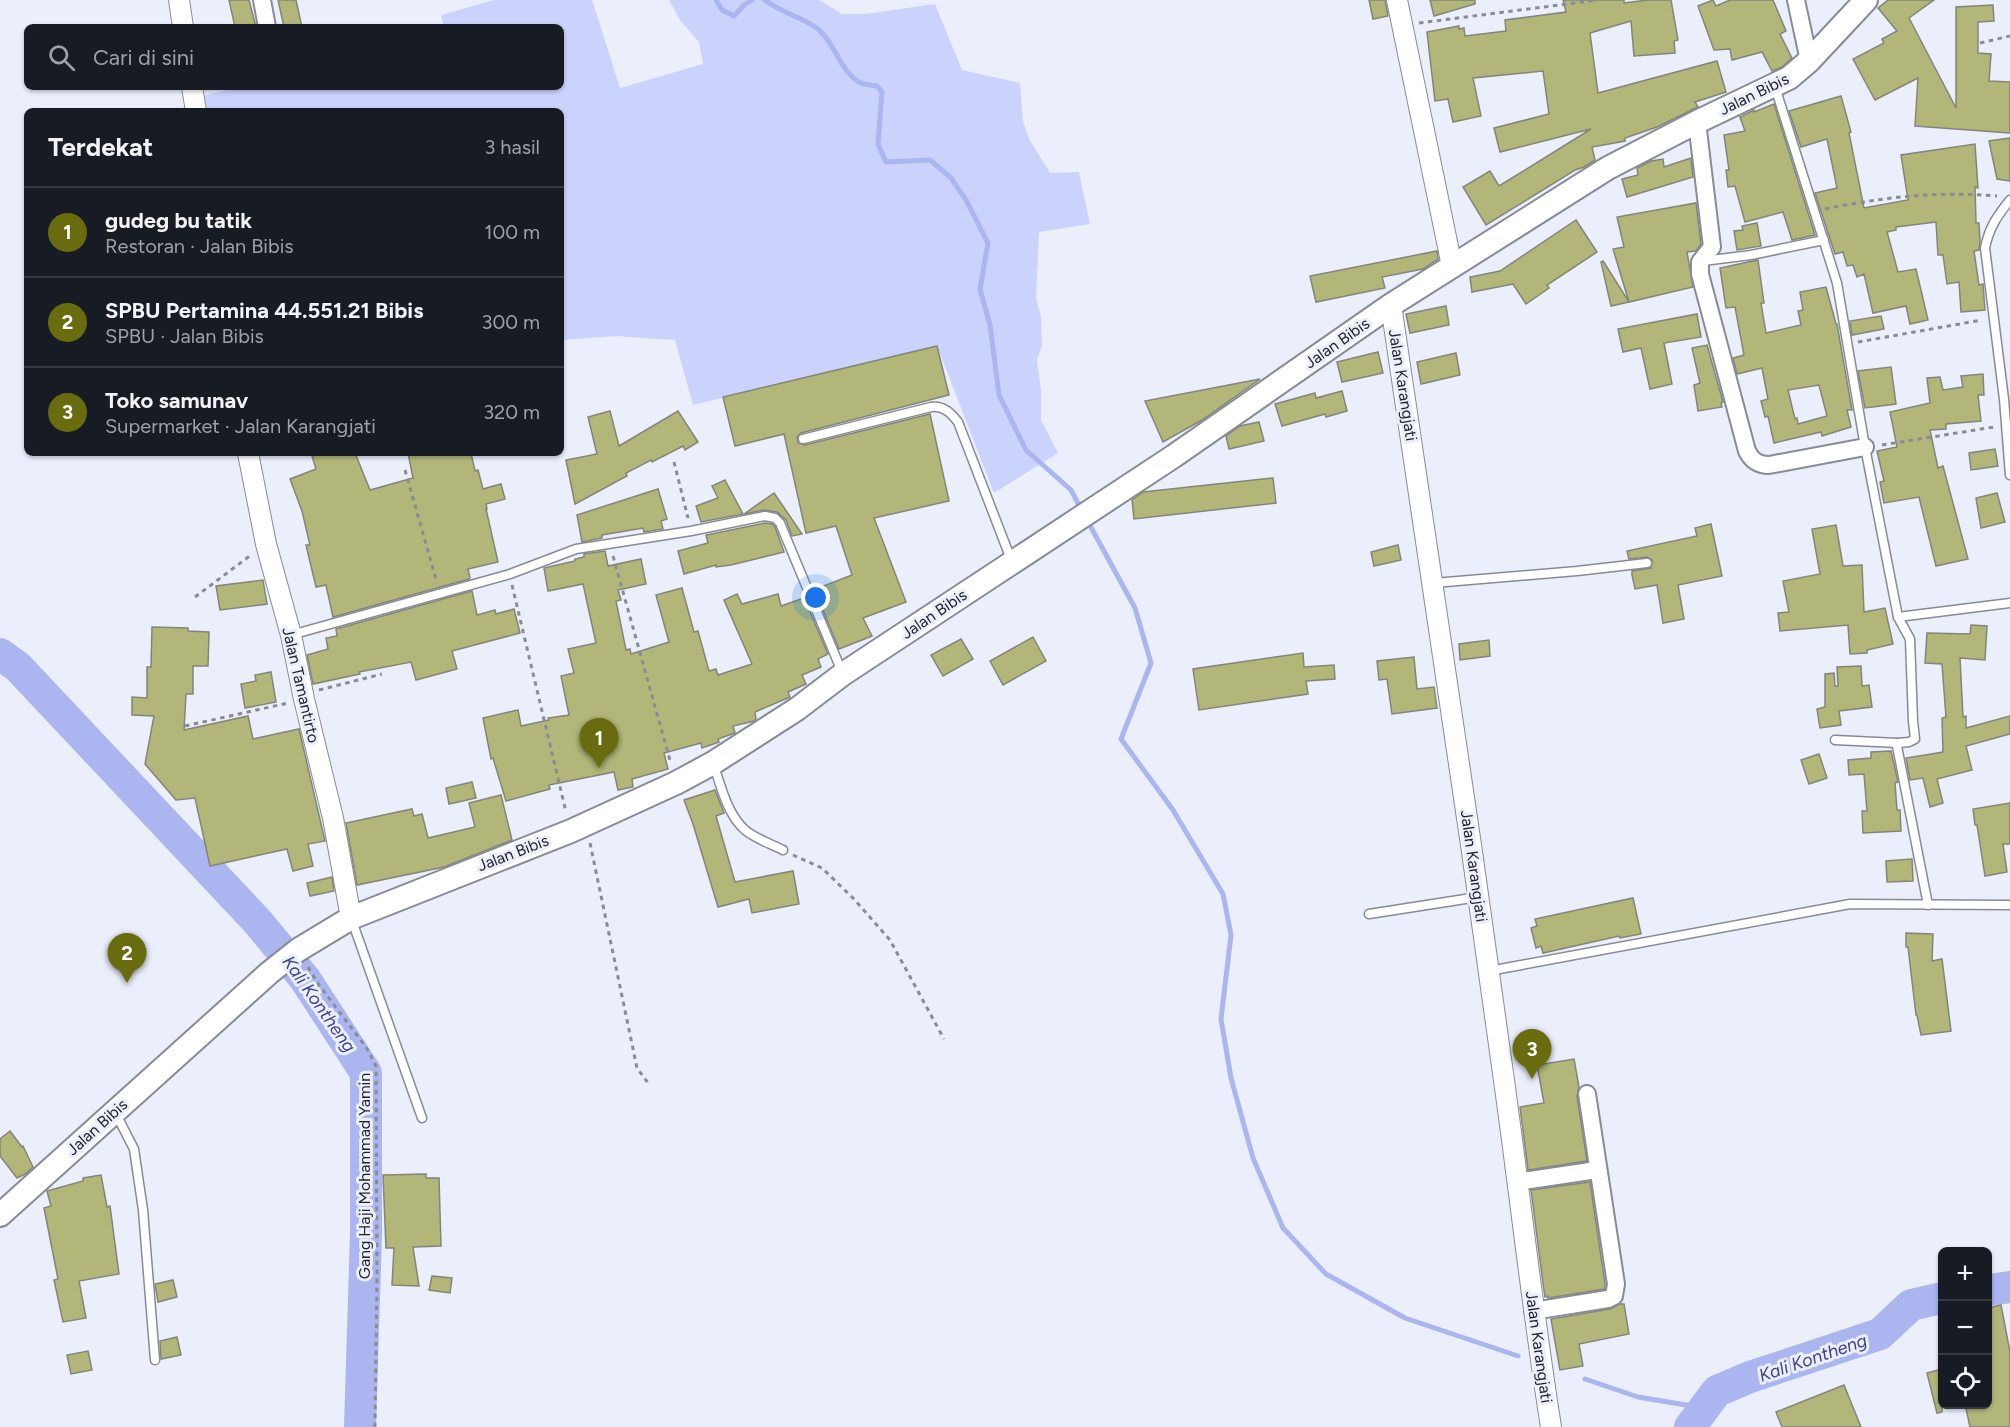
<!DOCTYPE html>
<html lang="id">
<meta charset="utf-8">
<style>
:root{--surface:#171b24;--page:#242831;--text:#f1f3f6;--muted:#9ea1a6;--line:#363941;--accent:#686c0e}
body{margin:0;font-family:Figtree,sans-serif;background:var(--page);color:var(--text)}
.controls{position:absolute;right:18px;bottom:18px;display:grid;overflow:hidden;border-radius:9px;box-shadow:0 2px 4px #0004}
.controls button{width:54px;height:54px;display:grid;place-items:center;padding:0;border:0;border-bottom:2px solid var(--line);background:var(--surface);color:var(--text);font:30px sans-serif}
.you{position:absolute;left:816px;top:598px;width:21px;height:21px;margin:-15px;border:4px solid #fff;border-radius:50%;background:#1a73e8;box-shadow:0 0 0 9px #1a73e833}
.badge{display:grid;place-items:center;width:39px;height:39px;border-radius:50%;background:var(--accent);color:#fff;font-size:20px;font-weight:700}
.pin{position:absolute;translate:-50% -50px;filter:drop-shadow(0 2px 3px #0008)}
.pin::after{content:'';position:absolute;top:32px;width:21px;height:18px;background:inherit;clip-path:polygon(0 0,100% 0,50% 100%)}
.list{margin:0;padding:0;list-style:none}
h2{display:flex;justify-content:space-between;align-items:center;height:78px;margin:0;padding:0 24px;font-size:26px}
h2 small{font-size:20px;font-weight:400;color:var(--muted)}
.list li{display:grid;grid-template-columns:39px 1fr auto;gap:18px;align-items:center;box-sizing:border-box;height:90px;padding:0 24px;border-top:2px solid var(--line)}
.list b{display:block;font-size:22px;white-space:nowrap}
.list p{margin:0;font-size:20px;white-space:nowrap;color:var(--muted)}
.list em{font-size:20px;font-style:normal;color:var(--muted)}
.icon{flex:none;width:33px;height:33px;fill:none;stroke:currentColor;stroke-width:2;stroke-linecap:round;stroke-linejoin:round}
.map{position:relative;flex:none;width:2010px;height:1427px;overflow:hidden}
.search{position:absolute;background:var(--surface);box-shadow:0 2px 4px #0004;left:24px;top:24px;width:540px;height:66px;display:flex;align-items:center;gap:15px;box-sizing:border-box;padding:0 21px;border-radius:9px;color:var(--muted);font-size:22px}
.panel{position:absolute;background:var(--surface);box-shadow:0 2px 4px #0004;left:24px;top:108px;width:540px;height:348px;border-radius:9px}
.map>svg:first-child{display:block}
.green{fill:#cbd3fd}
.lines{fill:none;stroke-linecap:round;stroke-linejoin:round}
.stream{stroke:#abb5ef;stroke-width:5}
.river{stroke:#abb5ef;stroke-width:32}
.building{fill:#b2b779;stroke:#838579;stroke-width:1.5;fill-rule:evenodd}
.service-casing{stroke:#888a96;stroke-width:11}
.minor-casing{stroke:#888a96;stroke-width:20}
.tertiary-casing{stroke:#888a96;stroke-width:22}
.secondary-casing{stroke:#888a96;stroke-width:26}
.path{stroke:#8a8c95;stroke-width:3;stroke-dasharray:4.5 4.5;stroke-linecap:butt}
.service{stroke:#fff;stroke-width:8}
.minor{stroke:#fff;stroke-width:16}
.tertiary{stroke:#fff;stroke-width:20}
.secondary{stroke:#fff;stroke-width:22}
.labels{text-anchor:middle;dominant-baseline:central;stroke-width:6;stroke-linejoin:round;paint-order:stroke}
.street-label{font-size:16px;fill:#1f2025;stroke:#ebeefb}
.water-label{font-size:18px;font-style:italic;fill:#3c4286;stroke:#ebeefb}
</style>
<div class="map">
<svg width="2010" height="1427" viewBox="0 0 2010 1427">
<rect width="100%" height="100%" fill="#ebeefb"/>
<polygon class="green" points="494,0 592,0 620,88 703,64 699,42 680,20 669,0 819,0 842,14 866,14 935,4 962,70 1020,83 1023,122 1029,139 1050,173 1079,172 1090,224 1039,232 1036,298 1041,317 1042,345 1037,360 1041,391 1041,420 1058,453 994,493 937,346 693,405 675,340 617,336 561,340 561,111 204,111 201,96 242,87 561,87 561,27 444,27 441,15"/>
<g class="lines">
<g class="stream">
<polyline points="716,0 722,10 734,16 744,5 752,0"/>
<path d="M765,0C781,13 806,18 819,30C835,44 840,70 859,82C863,85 872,85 877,86L882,92L878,144L886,162L930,160L951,178L966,200L988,243L980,289L990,325L999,395L1026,450L1071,490L1081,509"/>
<polyline points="1087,520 1135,608 1151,663 1121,739 1173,810 1223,894 1231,935 1221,1019 1231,1078 1253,1158 1283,1228 1326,1274 1405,1318 1518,1356"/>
<polyline points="1585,1379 1638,1397 1704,1408"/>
</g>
<g class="river">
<polyline points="0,654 18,667 257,921 305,979 366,1073 366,1234 360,1427"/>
<polyline points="1988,1290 2010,1287"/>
<polyline points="1690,1427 1717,1391 1750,1377 1880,1334 1911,1305 1942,1298"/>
</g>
</g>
<g class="building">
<polygon points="229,0 249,0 256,27 235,27"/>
<polygon points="278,0 296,0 302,27 284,27"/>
<polygon points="1369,0 1385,0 1388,16 1373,19"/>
<polygon points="1430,0 1475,0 1475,4 1434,16"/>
<polygon points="1563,0 1624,0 1624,3 1648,0 1671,0 1678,40 1674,41 1675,53 1634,56 1631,21 1590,33 1598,93 1717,61 1726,92 1695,102 1698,107 1657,127 1625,138 1625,141 1592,147 1595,160 1584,167 1575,170 1486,225 1463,187 1490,171 1499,186 1591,129 1500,152 1494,128 1549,114 1543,71 1473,78 1481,116 1453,122 1448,99 1435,101 1427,32 1459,26 1459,29 1464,28 1465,36 1506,31 1505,20 1566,12"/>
<polygon points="1713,0 1716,6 1730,0 1773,0 1786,31 1780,34 1792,58 1782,67 1772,71 1762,52 1732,60 1730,49 1714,50 1698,6"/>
<polygon points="1888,0 1934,0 1909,18 1956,108 1956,7 1993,5 1994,21 1978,22 1978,53 1991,54 1989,81 2010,82 2010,133 1915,126 1918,78 1875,100 1853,59 1884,43 1882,39 1897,31 1878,8"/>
<polygon points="1841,96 1851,132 1849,133 1864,208 1908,200 1901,155 1975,144 1978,188 1975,187 1976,223 1979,223 1980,242 1979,250 1974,251 1979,285 1983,284 1985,310 1961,312 1959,282 1947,284 1943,255 1938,255 1936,222 1896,227 1896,230 1887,232 1898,272 1916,269 1928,320 1910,324 1906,306 1873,313 1864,274 1857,277 1853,265 1847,266 1843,252 1835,254 1815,193 1837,188 1827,139 1801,147 1789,111"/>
<polygon points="1774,104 1815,235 1792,240 1783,212 1745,222 1735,186 1728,187 1726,170 1729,170 1724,135 1745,131 1740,117 1754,110 1754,112"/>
<polygon points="2010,138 2010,181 1997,179 1989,141"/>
<polygon points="1691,158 1693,177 1627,197 1622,179 1638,175 1637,168 1651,161 1663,159 1664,167"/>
<polygon points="1696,203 1701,244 1696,251 1687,252 1693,287 1629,302 1613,249 1624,247 1617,217"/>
<polygon points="1576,220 1597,252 1547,285 1549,288 1526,304 1513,284 1472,292 1470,277 1500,271"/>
<polygon points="1757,223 1761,246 1737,250 1734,231 1743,230 1742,226"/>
<polygon points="1437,251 1438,259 1423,269 1382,277 1385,288 1316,302 1310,276"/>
<path d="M1758,260L1764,303H1761L1766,333L1801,325L1798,311L1803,310L1800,292L1826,287L1836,324H1837L1852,410H1847L1851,427L1822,436L1821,432L1774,443L1768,416L1765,417L1761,401L1768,399L1762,368L1737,374L1733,358L1744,355L1735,307L1726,308L1720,268ZM1819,385L1827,416L1798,424L1797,418L1795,419L1788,390Z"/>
<polygon points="1603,261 1629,302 1611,306 1601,262"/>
<polygon points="1446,306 1449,325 1410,333 1406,314"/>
<polygon points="1697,314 1701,337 1664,343 1672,384 1650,389 1641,348 1623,352 1618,329"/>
<polygon points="1881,316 1884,329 1852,335 1850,321"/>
<polygon points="1707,345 1723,402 1721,403 1722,407 1698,411 1694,385 1700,383 1692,348"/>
<polygon points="937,346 949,395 801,433 797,437 798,443 805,445 930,414 949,501 874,518 906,602 863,618 872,636 839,649 816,593 822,591 821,587 852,575 836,526 806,533 784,434 735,446 723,397"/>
<polygon points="1378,352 1383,373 1342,382 1337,362"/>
<polygon points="1456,353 1460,375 1421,384 1417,362"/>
<polygon points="1891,367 1896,404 1865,408 1858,371"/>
<polygon points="1983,374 1984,395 1978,395 1981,421 1946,424 1946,429 1930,430 1938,468 1943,466 1968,559 1936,566 1919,497 1884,503 1880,482 1884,481 1877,451 1897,447 1890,412 1930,403 1927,378 1940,377 1943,390 1963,387 1961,376"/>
<polygon points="1260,379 1202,420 1163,442 1145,401"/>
<polygon points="1342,391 1347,411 1326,417 1325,414 1282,426 1275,404 1315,393 1316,398"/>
<polygon points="610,411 619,446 678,411 698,442 685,450 683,446 652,462 651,460 626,473 627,476 575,504 566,460 597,454 588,417"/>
<polygon points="1259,422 1264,441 1229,449 1226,436 1240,426"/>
<polygon points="1995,449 1998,466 1971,470 1969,453"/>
<polygon points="324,453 355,453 370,490 413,478 408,453 471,453 475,471 478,470 483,489 501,484 505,499 486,504 487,509 486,509 498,562 468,569 470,578 469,579 333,617 326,585 316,587 306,545 310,545 302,511 290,479 316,469 312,456"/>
<polygon points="1273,478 1276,503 1134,519 1132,500 1143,492"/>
<polygon points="725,480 743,514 701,522 696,506 718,498 712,486"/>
<polygon points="658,489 667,519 661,521 663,529 644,532 643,528 602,535 602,538 582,542 577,515"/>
<polygon points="774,493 802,534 792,536 786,520 777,512 764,510 744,514"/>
<polygon points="1997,493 2005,522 1981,528 1976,498"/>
<polygon points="765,523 772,524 775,527 784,552 731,565 716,567 716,565 684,574 678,551 708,543 706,535"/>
<polygon points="1711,524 1722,576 1678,585 1684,619 1663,623 1657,585 1635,589 1632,575 1632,571 1651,568 1652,560 1647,557 1629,559 1627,551 1697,536 1695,528"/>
<polygon points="1836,525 1843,566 1862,565 1864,612 1885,608 1893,644 1867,650 1867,653 1850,654 1848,625 1780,631 1778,613 1789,612 1783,581 1820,574 1812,529"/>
<polygon points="1398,545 1401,560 1374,566 1371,552"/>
<polygon points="605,551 608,566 641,559 646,584 618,590 621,600 616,601 626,650 630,649 631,654 669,642 656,595 682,588 694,632 698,631 709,671 716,669 718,675 752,664 724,600 737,594 742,604 778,594 781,606 804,598 828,654 818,659 821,667 802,675 806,684 788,692 790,697 755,712 756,719 754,721 733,726 735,733 718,739 719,742 702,748 701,743 664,753 668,769 632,779 633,787 618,790 614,772 549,785 550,789 506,801 493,758 491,759 483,718 518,710 521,726 549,720 548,718 569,715 561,676 574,673 568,649 596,643 583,584 548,591 544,568 575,561 575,559 584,557 584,554"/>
<polygon points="263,580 267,604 220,610 216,586"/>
<polygon points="472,591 477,615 495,610 496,614 514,609 520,633 452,651 457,669 416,680 411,662 359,672 360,674 313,684 307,655 328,649 326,638 337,636 336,629"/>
<polygon points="1971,625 1987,626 1985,660 1960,658 1963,717 1966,716 1966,728 2010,716 2010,734 1966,746 1972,770 1937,779 1943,803 1930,807 1923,778 1910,780 1906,758 1943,752 1942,718 1946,717 1942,664 1925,663 1927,633 1970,634"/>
<polygon points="152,627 188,628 188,631 209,632 208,666 193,666 193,694 186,694 184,730 248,716 253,739 299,729 325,841 308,844 313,866 293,871 287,849 210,866 195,798 176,800 145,764 154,716 132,715 132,697 147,698 147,667 151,667"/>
<polygon points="1033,637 1046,661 1003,685 990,661"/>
<polygon points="961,639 973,659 943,676 931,655"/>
<polygon points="1489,640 1490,656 1460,660 1459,644"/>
<polygon points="1303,653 1304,667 1334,665 1335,679 1306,681 1308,694 1199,710 1193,669"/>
<polygon points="1414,657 1417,689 1434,687 1437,708 1392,714 1387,679 1379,680 1377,661"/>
<polygon points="1861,666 1862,686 1869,685 1872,707 1839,711 1841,725 1820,728 1817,709 1825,707 1825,674 1834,673 1835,686 1838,686 1837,667"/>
<polygon points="271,672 276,702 245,708 241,684 256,681 255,675"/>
<polygon points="1891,751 1898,782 1895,783 1897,810 1900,810 1901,831 1863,833 1862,811 1867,811 1864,774 1849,775 1848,760 1871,758 1871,752"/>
<polygon points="1819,754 1827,778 1809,784 1801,760"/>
<polygon points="472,782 476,798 449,804 446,788"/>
<polygon points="715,790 724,813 716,816 735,882 793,871 799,904 752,913 749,899 718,907 693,824 684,800"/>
<polygon points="501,795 512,840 444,867 357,885 346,823 412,809 414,816 422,814 428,838 475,827 469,803"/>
<polygon points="2010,803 2010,844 2003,844 2007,872 1985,876 1977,825 1975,825 1973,809"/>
<polygon points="1912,859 1913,881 1887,882 1886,861"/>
<polygon points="332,877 334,891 310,896 307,883"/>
<polygon points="1633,898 1641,934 1620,938 1619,936 1543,953 1541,946 1536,948 1531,928 1537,926 1535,919"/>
<polygon points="1906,933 1933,934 1932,961 1942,959 1951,1031 1921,1035 1917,1015 1916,1015 1908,947 1906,947"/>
<polygon points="1574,1059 1579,1087 1577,1096 1587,1161 1528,1170 1520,1107 1544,1103 1537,1065"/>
<polygon points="10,1131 22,1147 23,1146 33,1167 25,1174 17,1178 0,1156 0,1139"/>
<polygon points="426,1174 426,1178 439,1178 441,1246 413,1247 419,1286 392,1285 394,1248 386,1248 383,1175"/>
<polygon points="101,1175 107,1207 110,1206 119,1274 79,1281 86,1318 63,1322 54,1280 58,1279 44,1208 51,1206 47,1191 83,1181 83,1178"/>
<polygon points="1590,1182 1605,1284 1605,1289 1548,1298 1548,1296 1545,1297 1543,1283 1531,1190"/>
<polygon points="432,1276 452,1278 450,1293 429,1290"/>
<polygon points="173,1280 177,1297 158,1302 155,1284"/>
<polygon points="1620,1304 1624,1304 1629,1334 1579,1344 1583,1366 1560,1370 1551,1319 1610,1309"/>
<polygon points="2001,1305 2010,1352 2010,1427 1970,1427 1965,1404 1988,1404 1988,1308"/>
<polygon points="177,1337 181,1355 161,1359 160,1341"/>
<polygon points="88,1351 92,1370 71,1374 67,1355"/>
<polygon points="1942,1369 1942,1412 1937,1413 1927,1373"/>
<polygon points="1844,1385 1861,1427 1782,1427 1776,1412"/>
</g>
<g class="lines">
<g class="service-casing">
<g id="service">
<polyline points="1775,87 1837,283 1865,447 1898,617 1910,639 1913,721 1915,739 1909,742 1898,743 1897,746 1928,905"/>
<path d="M2010,200C1997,216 1989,228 1985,248L2004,399L2010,475"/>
<polyline points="1703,261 1751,255 1824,240"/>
<path d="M803,439L931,407C943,405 951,413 958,422L1012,562"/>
<polyline points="1434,583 1577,571 1647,563"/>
<polyline points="1898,617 2010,603"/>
<polyline points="291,635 510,574 576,549 691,531 765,516 775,518 780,523 842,672"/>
<polyline points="1835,740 1898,743"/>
<path d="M713,763C721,786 727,814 745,830C756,839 771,844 783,850"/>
<polyline points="1369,914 1478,897"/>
<polyline points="351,918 422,1118"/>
<polyline points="1489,971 1850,904 2010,905"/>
<polyline points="115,1112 134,1149 143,1210 155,1360"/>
</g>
</g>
<g class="minor-casing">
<g id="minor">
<polyline points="262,0 267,27"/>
<polyline points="1796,0 1809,61"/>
<path d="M1697,122L1712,247L1700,262V274L1747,451C1752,461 1758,465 1769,465L1865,447"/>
<polyline points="1517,1181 1530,1180 1597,1170"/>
<polyline points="1533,1311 1608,1299 1614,1296 1616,1284 1587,1094"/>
</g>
</g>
<g class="tertiary-casing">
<g id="tertiary">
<polyline points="179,0 183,27"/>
<polyline points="1397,0 1452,266"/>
<polyline points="192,87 196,111"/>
<path d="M1391,305C1430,558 1467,812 1502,1066C1519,1186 1532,1307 1551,1427"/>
<polyline points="248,453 266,544 291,635 304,699 333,818 351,918"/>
</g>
</g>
<g class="secondary-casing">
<polyline id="secondary" points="0,1215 269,973 298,950 351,918 571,831 676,783 713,763 797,709 843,674 1174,456 1391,305 1608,168 1697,122 1789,78 1809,61 1866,0"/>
</g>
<g class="path">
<polyline points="1419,23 1598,0"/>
<polyline points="1980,43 2010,36"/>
<path d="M1825,209C1883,197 1939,191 1997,196"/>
<polyline points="1858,342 1982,320"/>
<polyline points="1882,445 1994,427"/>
<polyline points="674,462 688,518"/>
<polyline points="405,470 437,583"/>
<polyline points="613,556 671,764"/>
<polyline points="512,585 566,812"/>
<polyline points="195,597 251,555"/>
<polyline points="319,690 382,674"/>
<polyline points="185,726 288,703"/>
<polyline points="590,843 637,1068 648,1083"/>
<polyline points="793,855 822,868 854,899 890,940 944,1039"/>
<polyline points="308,967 319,985 366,1047 376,1066 377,1273 375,1427"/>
</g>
<use href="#service" class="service"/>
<use href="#minor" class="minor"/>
<use href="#tertiary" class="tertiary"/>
<use href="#secondary" class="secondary"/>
</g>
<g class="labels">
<g class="street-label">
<text transform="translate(1754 94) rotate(-26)">Jalan Bibis</text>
<text transform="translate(1337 343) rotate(-35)">Jalan Bibis</text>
<text transform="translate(1403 385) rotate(81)">Jalan Karangjati</text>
<text transform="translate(934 614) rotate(-34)">Jalan Bibis</text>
<text transform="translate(301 685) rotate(77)">Jalan Tamantirto</text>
<text transform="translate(513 853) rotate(-21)">Jalan Bibis</text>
<text transform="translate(1474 866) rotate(82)">Jalan Karangjati</text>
<text transform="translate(97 1127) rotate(-42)">Jalan Bibis</text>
<text transform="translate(364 1176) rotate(-90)">Gang Haji Mohammad Yamin</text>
<text transform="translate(1539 1347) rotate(82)">Jalan Karangjati</text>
</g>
<g class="water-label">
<text transform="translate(319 1004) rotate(55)">Kali Kontheng</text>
<text transform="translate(1813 1358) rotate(-19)">Kali Kontheng</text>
</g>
</g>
</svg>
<div class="controls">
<button>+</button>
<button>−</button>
<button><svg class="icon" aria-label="locate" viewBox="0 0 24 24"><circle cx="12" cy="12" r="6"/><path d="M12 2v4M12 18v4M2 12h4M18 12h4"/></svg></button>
</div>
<div class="you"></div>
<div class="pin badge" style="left:599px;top:768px">1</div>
<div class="pin badge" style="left:127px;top:983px">2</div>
<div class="pin badge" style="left:1532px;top:1079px">3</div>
<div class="search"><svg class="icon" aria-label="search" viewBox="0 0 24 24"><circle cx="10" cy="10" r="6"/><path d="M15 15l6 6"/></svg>Cari di sini</div>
<section class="panel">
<h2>Terdekat<small>3 hasil</small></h2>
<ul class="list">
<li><span class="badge">1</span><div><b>gudeg bu tatik</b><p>Restoran · Jalan Bibis</p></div><em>100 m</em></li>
<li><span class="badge">2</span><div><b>SPBU Pertamina 44.551.21 Bibis</b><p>SPBU · Jalan Bibis</p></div><em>300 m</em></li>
<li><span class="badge">3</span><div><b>Toko samunav</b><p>Supermarket · Jalan Karangjati</p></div><em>320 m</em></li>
</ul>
</section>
</div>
